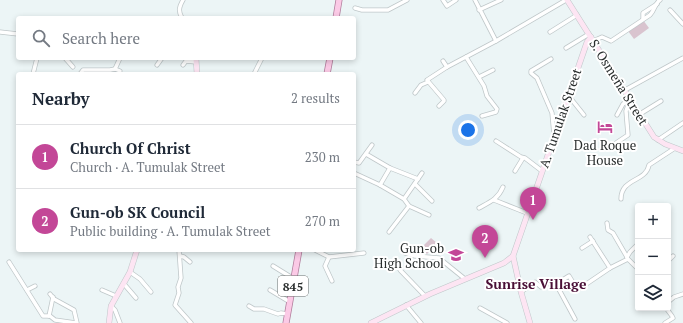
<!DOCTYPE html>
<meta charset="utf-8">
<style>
:root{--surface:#fff;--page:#f2f2f3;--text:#1f2937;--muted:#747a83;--line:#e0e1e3;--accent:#c34797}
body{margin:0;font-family:"PT Serif",serif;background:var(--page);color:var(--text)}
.controls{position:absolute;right:12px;bottom:12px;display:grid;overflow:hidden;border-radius:4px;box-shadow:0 2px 6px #0003}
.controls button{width:36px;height:36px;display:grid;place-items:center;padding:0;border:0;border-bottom:1px solid var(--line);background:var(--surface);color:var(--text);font:20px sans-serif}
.you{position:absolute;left:468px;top:130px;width:14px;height:14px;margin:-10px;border:3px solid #fff;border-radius:50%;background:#1a73e8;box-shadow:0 0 0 6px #1a73e833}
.badge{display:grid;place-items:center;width:26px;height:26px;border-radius:50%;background:var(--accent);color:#fff;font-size:13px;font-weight:700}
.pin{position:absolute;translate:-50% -33px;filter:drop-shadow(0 1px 2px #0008)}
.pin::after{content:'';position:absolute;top:21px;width:14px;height:12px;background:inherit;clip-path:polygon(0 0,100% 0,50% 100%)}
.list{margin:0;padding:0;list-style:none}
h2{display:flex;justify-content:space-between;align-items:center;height:52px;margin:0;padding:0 16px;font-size:17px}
h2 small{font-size:13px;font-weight:400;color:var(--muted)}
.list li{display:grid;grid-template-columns:26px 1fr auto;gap:12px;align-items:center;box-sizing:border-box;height:64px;padding:0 16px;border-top:1px solid var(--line)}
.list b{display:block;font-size:15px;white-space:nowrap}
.list p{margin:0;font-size:13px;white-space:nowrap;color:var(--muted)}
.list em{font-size:13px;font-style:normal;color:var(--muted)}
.icon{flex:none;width:22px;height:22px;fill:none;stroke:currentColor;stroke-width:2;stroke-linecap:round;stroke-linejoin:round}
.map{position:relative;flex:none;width:683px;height:323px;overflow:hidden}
.search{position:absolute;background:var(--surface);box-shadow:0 2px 6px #0003;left:16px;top:16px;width:340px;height:44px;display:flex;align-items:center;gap:10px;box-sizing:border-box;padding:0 14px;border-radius:4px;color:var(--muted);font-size:15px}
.panel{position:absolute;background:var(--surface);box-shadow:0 2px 6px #0003;left:16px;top:72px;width:340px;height:180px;border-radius:4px}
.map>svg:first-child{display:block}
.garden{fill:#d9c4cf}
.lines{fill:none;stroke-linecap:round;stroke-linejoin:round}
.street-casing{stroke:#bfc7c9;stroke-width:5}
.secondary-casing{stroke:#bfc7c9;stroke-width:6}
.primary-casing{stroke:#b07c9b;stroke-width:7}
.street{stroke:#fff;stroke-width:3.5}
.secondary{stroke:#fde5f3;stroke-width:5}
.primary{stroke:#fbcae6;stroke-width:5.5}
.labels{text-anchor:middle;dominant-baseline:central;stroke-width:4;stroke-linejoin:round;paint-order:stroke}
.shield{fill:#fff;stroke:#696c6c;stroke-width:1}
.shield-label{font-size:12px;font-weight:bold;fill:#292d2d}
.street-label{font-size:13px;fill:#292d2d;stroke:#fff}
.poi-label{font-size:13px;fill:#292d2d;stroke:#fff}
.neighbourhood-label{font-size:14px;font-weight:bold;fill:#4a0f36;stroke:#fff}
</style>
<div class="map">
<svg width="683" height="323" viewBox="0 0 683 323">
<rect width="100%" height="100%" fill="#ecf5f6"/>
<g class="garden">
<polygon points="643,20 649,28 634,39 628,31"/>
<polygon points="431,238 437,243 427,254 421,248"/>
</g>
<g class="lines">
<g class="street-casing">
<g id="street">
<polyline points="443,0 447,6 456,0"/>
<polyline points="475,0 496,41"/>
<polyline points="355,8 362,10 388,10 407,0"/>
<polyline points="479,10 501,0"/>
<polyline points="670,10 683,24"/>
<path d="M182,18C178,11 179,7 183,0"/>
<polyline points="643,19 643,13 657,4"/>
<polyline points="0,32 18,34"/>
<polyline points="550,32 577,15"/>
<path d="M593,41L602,37L611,41L650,15C655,10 655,3 660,0"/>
<polyline points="566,48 589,34"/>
<polyline points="466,57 484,86 487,96 497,109 496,112 482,116"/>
<polyline points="65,58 73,67"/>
<polyline points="551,59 531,71 531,73 537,78 552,113 554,135"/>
<polyline points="443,61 447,67"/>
<polyline points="157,65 162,58"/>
<polyline points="183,65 186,61 196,62"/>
<polyline points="115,69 120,58"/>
<polyline points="33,74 37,58"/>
<polyline points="80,74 83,70 110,70 115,69 120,71 119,74"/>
<polyline points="254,74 262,58"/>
<polyline points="479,77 493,70"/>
<polyline points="625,90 683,58"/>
<polyline points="415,93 421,85 428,82"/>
<polyline points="568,95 584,115"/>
<polyline points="439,106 444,101 444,100 427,80 447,67 496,41 566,0"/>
<polyline points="640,114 661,101"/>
<polyline points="617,115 623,104 628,101"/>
<polyline points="658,140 683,123"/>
<polyline points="496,141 521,157 525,158 542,171"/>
<polyline points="616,143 628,135 626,111 630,99"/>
<polyline points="366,154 390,168 418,179"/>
<polyline points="354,162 359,163 372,145"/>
<polyline points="515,171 523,158"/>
<polyline points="354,173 380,185 404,199 409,206 429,215"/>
<polyline points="415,184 432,201"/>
<polyline points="380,185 390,168"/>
<polyline points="404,199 422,173"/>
<path d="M621,199C621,178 646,182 649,165L675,148"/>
<polyline points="494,200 527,213"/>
<path d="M479,208C490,202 498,199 503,187"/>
<polyline points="607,223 608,230 613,233 627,257"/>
<polyline points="389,232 409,206"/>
<polyline points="590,237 610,268"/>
<polyline points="582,248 593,241"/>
<polyline points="179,250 181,278 178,287 179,293 175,305 191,323"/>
<polyline points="315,250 329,257 364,253"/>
<polyline points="405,253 415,256 439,258 465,279"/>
<polyline points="180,256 184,257 190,262"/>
<polyline points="329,257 325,266 332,281"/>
<polyline points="627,257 630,252 638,244"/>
<polyline points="668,261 673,256"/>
<polyline points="9,262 43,316 50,316 55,320 76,323"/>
<polyline points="273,266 294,279"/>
<polyline points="400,270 425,296"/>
<polyline points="130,272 140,279 151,292"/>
<polyline points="124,284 136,298"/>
<polyline points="556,284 575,319"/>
<polyline points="27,290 35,286"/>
<polyline points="102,290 116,296"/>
<polyline points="270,290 290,302"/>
<polyline points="521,292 535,282 541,287 553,281 556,284 569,276 577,289 579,289 610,268 628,259 638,269"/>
<polyline points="50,294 54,299 74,310 77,323"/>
<polyline points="668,302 674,297 683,294"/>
<polyline points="406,305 421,323"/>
<polyline points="111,306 115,310 120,323"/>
<polyline points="249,306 254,309 264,309 278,314 281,313 288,314"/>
<polyline points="480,308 507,323"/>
<polyline points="49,316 53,297"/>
<polyline points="665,323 673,318 672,316 666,308"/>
</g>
</g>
<g class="secondary-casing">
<g id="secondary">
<polyline points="567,0 654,137 665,144 683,151"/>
<polyline points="196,58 197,74"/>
<polyline points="513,256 521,292 530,323"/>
<polyline points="109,323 111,306 130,272 137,250"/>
<polyline points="371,323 430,294 504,263 513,256 587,42 591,37"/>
</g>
</g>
<g class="primary-casing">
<g id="primary">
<polyline points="336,18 339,0"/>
<polyline points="327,74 330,58"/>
<polyline points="286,323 299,250"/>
</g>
</g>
<use href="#street" class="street"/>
<use href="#secondary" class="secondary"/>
<use href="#primary" class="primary"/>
</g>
<defs>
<g id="hotel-bare" transform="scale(1.2)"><path d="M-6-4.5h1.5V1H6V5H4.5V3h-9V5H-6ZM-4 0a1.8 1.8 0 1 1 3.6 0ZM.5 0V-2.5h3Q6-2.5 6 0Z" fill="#c34797" stroke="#fff" stroke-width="2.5" paint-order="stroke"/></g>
<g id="school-bare" transform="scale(1.2)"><path d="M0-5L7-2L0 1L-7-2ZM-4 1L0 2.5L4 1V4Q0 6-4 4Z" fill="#c34797" stroke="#fff" stroke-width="2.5" paint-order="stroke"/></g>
</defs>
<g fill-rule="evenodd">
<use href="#hotel-bare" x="605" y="127"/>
<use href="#school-bare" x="456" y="255"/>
</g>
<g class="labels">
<rect class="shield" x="278" y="276" width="30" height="20" rx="3"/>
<g class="shield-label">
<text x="293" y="286">845</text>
</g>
<g class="street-label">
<text transform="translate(619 82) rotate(58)">S. Osmeña Street</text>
<text transform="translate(560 118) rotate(-71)">A. Tumulak Street</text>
</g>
<g class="poi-label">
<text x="605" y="145">Dad Roque<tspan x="605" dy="15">House</tspan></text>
<text x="444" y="248" text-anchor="end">Gun-ob<tspan x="444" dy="15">High School</tspan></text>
</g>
<g class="neighbourhood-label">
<text x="536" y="283">Sunrise Village</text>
</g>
</g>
</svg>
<div class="controls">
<button>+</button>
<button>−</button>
<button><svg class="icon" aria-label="layers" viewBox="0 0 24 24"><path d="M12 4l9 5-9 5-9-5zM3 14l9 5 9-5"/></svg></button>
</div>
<div class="you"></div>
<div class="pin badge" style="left:533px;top:220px">1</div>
<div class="pin badge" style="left:485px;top:258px">2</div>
<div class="search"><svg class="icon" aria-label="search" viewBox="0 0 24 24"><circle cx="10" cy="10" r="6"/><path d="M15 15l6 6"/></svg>Search here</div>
<section class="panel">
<h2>Nearby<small>2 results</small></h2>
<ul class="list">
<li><span class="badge">1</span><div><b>Church Of Christ</b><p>Church · A. Tumulak Street</p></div><em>230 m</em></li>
<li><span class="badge">2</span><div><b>Gun-ob SK Council</b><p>Public building · A. Tumulak Street</p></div><em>270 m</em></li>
</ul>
</section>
</div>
